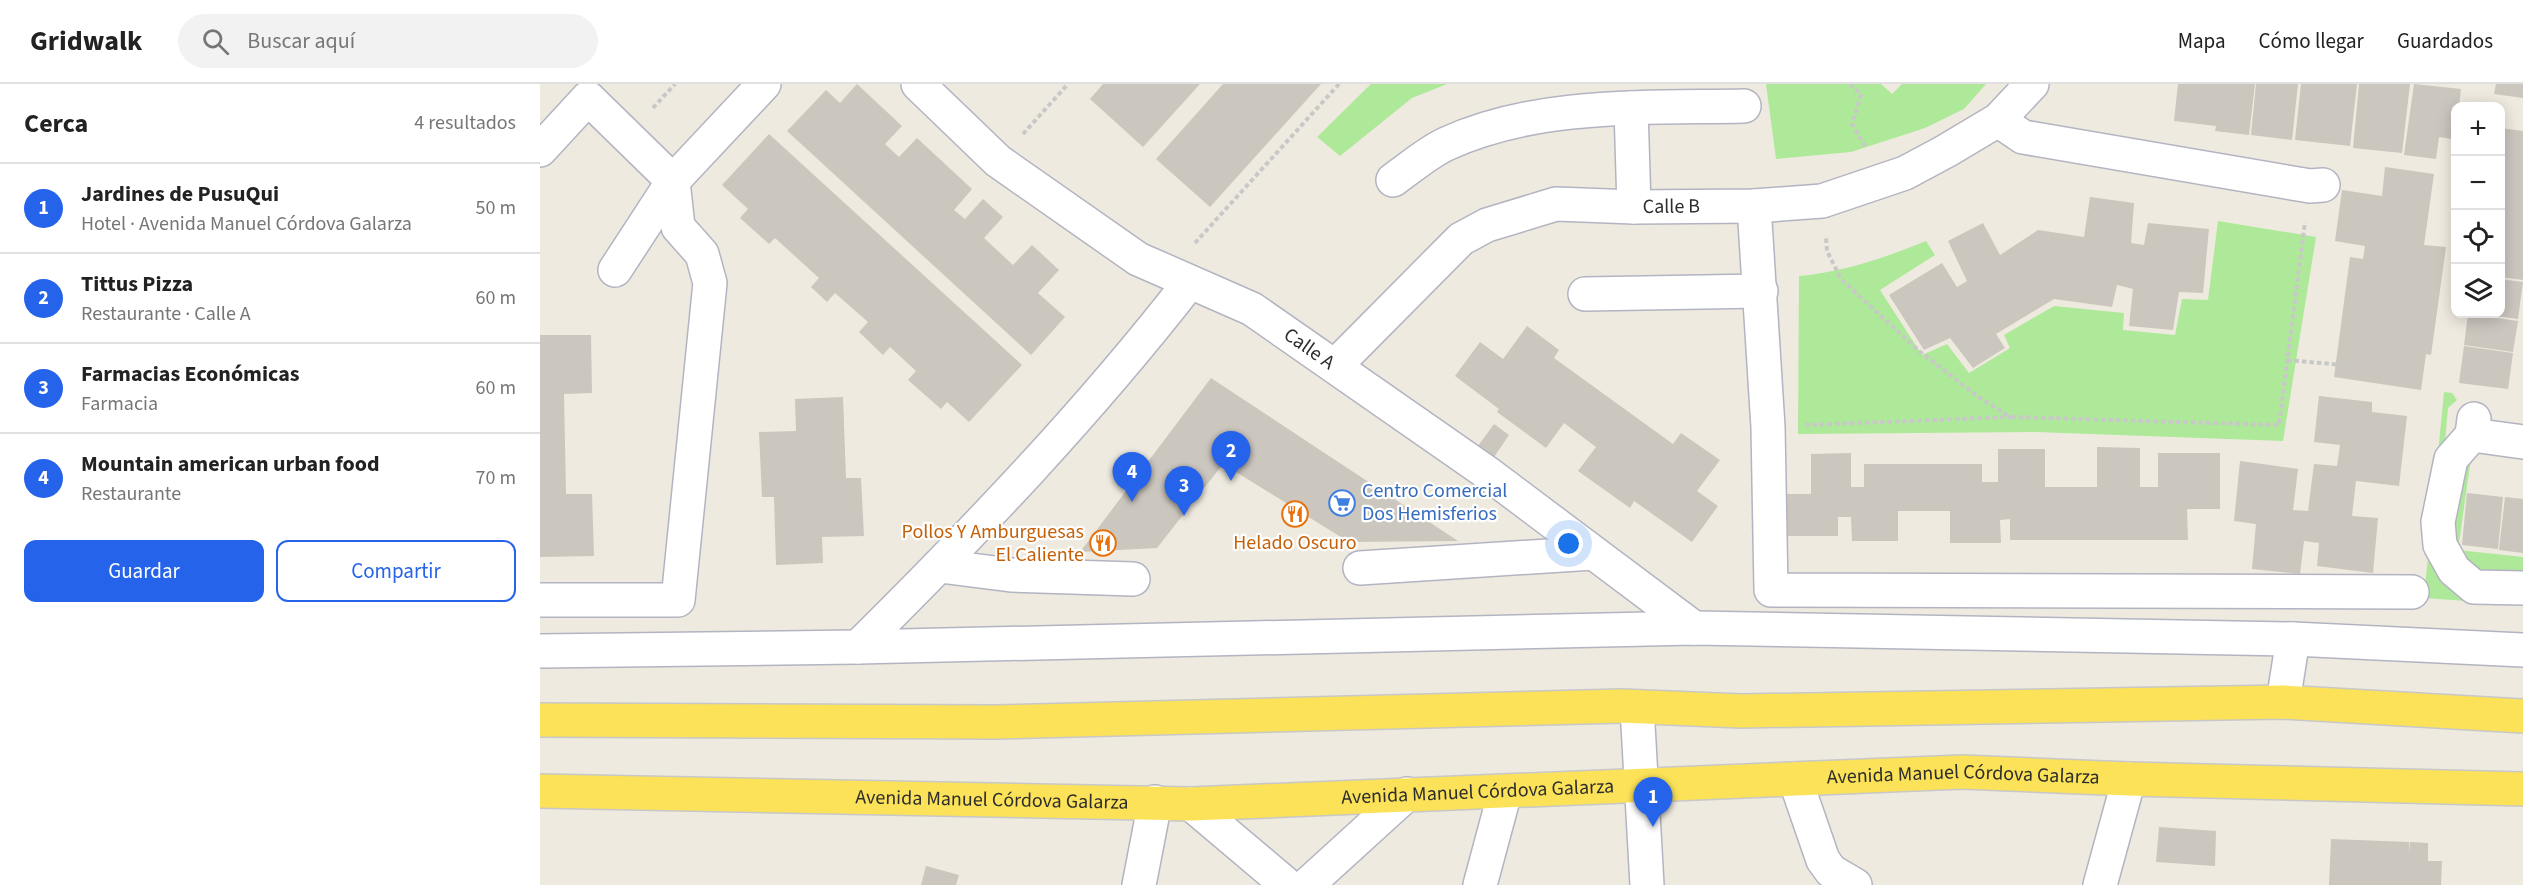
<!DOCTYPE html>
<html lang="es">
<meta charset="utf-8">
<style>
:root{--surface:#fff;--page:#f2f2f2;--text:#222;--muted:#767676;--line:#e0e0e0;--accent:#2563eb}
body{margin:0;font-family:"Source Sans 3",sans-serif;background:var(--page);color:var(--text)}
.controls{position:absolute;right:18px;top:18px;display:grid;overflow:hidden;border-radius:12px;box-shadow:0 3px 15px #0003}
.controls button{width:54px;height:54px;display:grid;place-items:center;padding:0;border:0;border-bottom:2px solid var(--line);background:var(--surface);color:var(--text);font:30px sans-serif}
.you{position:absolute;left:1029px;top:460px;width:21px;height:21px;margin:-15px;border:4px solid #fff;border-radius:50%;background:#1a73e8;box-shadow:0 0 0 9px #1a73e833}
.badge{display:grid;place-items:center;width:39px;height:39px;border-radius:50%;background:var(--accent);color:#fff;font-size:20px;font-weight:700}
.pin{position:absolute;translate:-50% -50px;filter:drop-shadow(0 2px 3px #0008)}
.pin::after{content:'';position:absolute;top:32px;width:21px;height:18px;background:inherit;clip-path:polygon(0 0,100% 0,50% 100%)}
.list{margin:0;padding:0;list-style:none}
h2{display:flex;justify-content:space-between;align-items:center;height:78px;margin:0;padding:0 24px;font-size:26px}
h2 small{font-size:20px;font-weight:400;color:var(--muted)}
.list li{display:grid;grid-template-columns:39px 1fr auto;gap:18px;align-items:center;box-sizing:border-box;height:90px;padding:0 24px;border-top:2px solid var(--line)}
.list b{display:block;font-size:22px;white-space:nowrap}
.list p{margin:0;font-size:20px;white-space:nowrap;color:var(--muted)}
.list em{font-size:20px;font-style:normal;color:var(--muted)}
.actions{display:flex;gap:12px;padding:18px 24px}
.actions a{flex:1;padding:14px 0;border:2px solid var(--accent);border-radius:12px;text-align:center;font-size:21px;color:var(--accent)}
.actions .main{background:var(--accent);color:#fff}
.icon{flex:none;width:33px;height:33px;fill:none;stroke:currentColor;stroke-width:2;stroke-linecap:round;stroke-linejoin:round}
.map{position:relative;flex:none;width:1983px;height:801px;overflow:hidden}
header{display:flex;align-items:center;gap:36px;box-sizing:border-box;height:84px;padding:0 30px;background:var(--surface);border-bottom:2px solid var(--line)}
header strong{font-size:28px}
nav{display:flex;gap:33px;margin-inline-start:auto;font-size:21px}
.search{width:420px;height:54px;background:var(--page);display:flex;align-items:center;gap:15px;box-sizing:border-box;padding:0 21px;border-radius:33px;color:var(--muted);font-size:22px}
main{display:flex}
aside{flex:1;background:var(--surface)}
.map>svg:first-child{display:block}
.green{fill:#ade998}
.building{fill:#cbc6be}
.lines{fill:none;stroke-linecap:round;stroke-linejoin:round}
.minor-casing{stroke:#b3b4c1;stroke-width:36}
.major-casing{stroke:#c8c8c8;stroke-width:36}
.path{stroke:#c8c8c8;stroke-width:4;stroke-dasharray:4.5 3;stroke-linecap:butt}
.minor{stroke:#fff;stroke-width:33}
.major{stroke:#fbe258;stroke-width:33}
.labels{text-anchor:middle;dominant-baseline:central;stroke-width:4.5;stroke-linejoin:round;paint-order:stroke}
.street-label{font-size:20px;fill:#2d2d2d;stroke:#fff}
.shop-label{font-size:20px;fill:#366cbe;stroke:#fff;text-anchor:start}
.food-label{font-size:20px;fill:#c56008;stroke:#fff;text-anchor:end}
</style>
<header>
<strong>Gridwalk</strong>
<div class="search"><svg class="icon" aria-label="search" viewBox="0 0 24 24"><circle cx="10" cy="10" r="6"/><path d="M15 15l6 6"/></svg>Buscar aquí</div>
<nav><a>Mapa</a><a>Cómo llegar</a><a>Guardados</a></nav>
</header>
<main>
<aside>
<h2>Cerca<small>4 resultados</small></h2>
<ul class="list">
<li><span class="badge">1</span><div><b>Jardines de PusuQui</b><p>Hotel · Avenida Manuel Córdova Galarza</p></div><em>50 m</em></li>
<li><span class="badge">2</span><div><b>Tittus Pizza</b><p>Restaurante · Calle A</p></div><em>60 m</em></li>
<li><span class="badge">3</span><div><b>Farmacias Económicas</b><p>Farmacia</p></div><em>60 m</em></li>
<li><span class="badge">4</span><div><b>Mountain american urban food</b><p>Restaurante</p></div><em>70 m</em></li>
</ul>
<div class="actions"><a class="main">Guardar</a><a>Compartir</a></div>
</aside>
<div class="map">
<svg width="1983" height="801" viewBox="0 0 1983 801">
<rect width="100%" height="100%" fill="#efeadf"/>
<g class="green">
<polygon points="831,0 907,0 872,14 800,72 777,53"/>
<polygon points="1226,0 1341,0 1352,10 1362,0 1446,0 1424,25 1385,44 1311,68 1236,75"/>
<path d="M1678,137L1776,153L1743,357L1496,348L1258,350L1259,192C1304,188 1344,174 1386,157L1395,171L1340,206L1382,271L1407,260L1429,289L1470,264L1464,251L1514,222L1584,229L1583,246L1635,251L1642,215L1668,216Z"/>
<polygon points="1904,308 1912,309 1917,316 1908,324 1905,357 1931,374 1918,466 1983,473 1983,521 1884,514"/>
</g>
<g class="building">
<polygon points="317,0 362,42 345,60 359,73 377,54 432,105 414,126 425,135 443,115 463,133 444,154 473,181 492,161 519,186 498,209 525,233 491,271 247,47 286,6 300,19"/>
<polygon points="563,0 660,0 603,63 550,15"/>
<polygon points="683,0 781,0 670,123 616,75"/>
<polygon points="1638,0 1715,0 1709,51 1675,47 1676,42 1634,37"/>
<polygon points="1716,0 1758,0 1752,56 1711,51"/>
<polygon points="1761,0 1817,0 1810,62 1755,56"/>
<polygon points="1819,0 1870,0 1862,69 1813,64"/>
<polygon points="1874,0 1921,5 1919,22 1916,22 1914,59 1911,55 1899,53 1896,75 1864,71"/>
<polygon points="1956,0 1983,0 1983,14 1954,10"/>
<polygon points="1960,44 1983,47 1983,196 1960,193"/>
<polygon points="229,50 482,281 429,338 407,318 401,325 368,296 376,287 350,263 343,271 319,248 328,238 295,209 287,218 271,203 279,194 235,154 229,160 200,134 208,125 182,101"/>
<polygon points="1845,83 1894,90 1884,161 1906,163 1891,271 1886,270 1881,306 1794,293 1810,173 1823,175 1825,162 1795,157 1802,106 1842,112"/>
<polygon points="1550,113 1594,119 1591,159 1604,161 1608,139 1669,145 1663,209 1639,208 1633,246 1589,242 1593,205 1577,201 1572,223 1514,215 1456,250 1465,264 1433,284 1410,254 1384,266 1349,211 1402,179 1417,203 1427,197 1408,157 1443,139 1460,171 1498,146 1544,153"/>
<polygon points="1960,195 1983,198 1978,235 1949,231 1960,230"/>
<polygon points="1928,230 1978,237 1973,268 1924,261"/>
<polygon points="987,242 1019,266 1014,274 1133,360 1141,349 1180,376 1157,407 1178,422 1152,458 1094,417 1090,424 1038,387 1056,363 1024,339 1006,364 957,328 959,325 915,292 940,258 963,275"/>
<polygon points="0,251 51,251 52,309 24,310 26,410 52,410 54,472 0,473"/>
<polygon points="1924,262 1973,269 1968,305 1919,299"/>
<polygon points="671,294 918,457 809,458 683,380 617,464 540,468"/>
<polygon points="1779,312 1832,318 1832,328 1867,332 1859,402 1816,397 1812,432 1838,434 1833,489 1777,482 1779,459 1764,457 1760,490 1712,485 1716,440 1694,437 1700,377 1758,385 1753,426 1768,427 1774,380 1797,382 1800,361 1774,358"/>
<polygon points="303,313 306,394 321,394 324,452 282,453 283,479 236,481 234,413 222,413 219,348 256,347 255,315"/>
<polygon points="954,340 969,351 954,373 938,362"/>
<polygon points="1557,363 1600,364 1600,403 1618,403 1618,369 1680,369 1680,425 1647,425 1648,456 1470,456 1470,435 1460,436 1461,459 1410,459 1410,427 1358,427 1358,457 1312,457 1311,433 1298,433 1298,452 1242,452 1242,410 1271,410 1271,370 1311,369 1311,403 1324,403 1324,380 1442,380 1442,398 1458,398 1458,365 1505,365 1505,403 1557,403"/>
<polygon points="1927,409 1963,413 1958,465 1922,461"/>
<polygon points="1965,413 1983,415 1983,469 1959,466"/>
<polygon points="1619,743 1676,747 1675,782 1616,778"/>
<polygon points="1791,755 1869,758 1869,770 1870,758 1888,759 1888,777 1902,777 1901,801 1789,801"/>
<polygon points="386,782 419,791 416,801 381,801"/>
</g>
<g class="lines">
<g class="minor-casing">
<g id="minor">
<path id="s1" d="M378,0L458,77L598,175L712,225L946,388L1154,544"/>
<polyline points="1091,24 1094,123"/>
<polyline points="1458,36 1483,53 1770,102 1783,101"/>
<polyline points="0,66 48,14 133,97 138,143 162,170 170,199 138,516 0,516"/>
<path d="M853,96C870,84 887,69 906,60C997,18 1107,24 1204,22"/>
<polyline points="1214,122 1228,343 1231,506 1872,508"/>
<polyline points="75,186 133,97 224,0"/>
<polyline points="1045,210 1221,207"/>
<path id="s2" d="M795,282L921,155L947,141L1016,120L1094,123L1214,122L1282,117L1365,89L1406,67L1458,36L1492,0"/>
<polyline points="1934,335 1932,351 1983,358"/>
<polyline points="1932,351 1911,375 1898,438 1900,461 1914,486 1934,503 1983,504"/>
<polyline points="400,482 471,491 593,495"/>
<polyline points="820,484 1053,469"/>
<path d="M318,563C435,447 548,329 649,199"/>
<polyline points="0,567 318,563 1154,544 1753,555 1983,566"/>
<polyline points="1743,618 1753,555"/>
<polyline points="1097,623 1107,801"/>
<polyline points="1255,695 1283,776 1291,787 1315,801"/>
<polyline points="651,720 747,801"/>
<polyline points="599,801 615,718"/>
<polyline points="767,801 867,710"/>
<polyline points="940,801 965,708"/>
<polyline points="1560,801 1589,695"/>
</g>
</g>
<g class="major-casing">
<g id="major">
<polyline points="0,636 456,638 1082,622 1201,627 1743,618 1983,632"/>
<path id="s3" d="M0,707L651,720L1422,688L1589,695L1983,705"/>
</g>
</g>
<g class="path">
<polyline points="1310,0 1321,11 1312,40 1326,64"/>
<polyline points="113,24 135,0"/>
<polyline points="483,50 528,0"/>
<polyline points="655,159 799,0"/>
<polyline points="1747,276 1803,281"/>
<polyline points="1471,333 1739,341 1765,138"/>
<polyline points="1265,341 1471,333 1440,314 1379,267 1301,195 1287,167 1286,154"/>
</g>
<use href="#minor" class="minor"/>
<use href="#major" class="major"/>
</g>
<defs>
<g id="supermarket-ring" transform="scale(1.35)"><circle r="9.5" fill="#fff" stroke="#3f7fe0" stroke-width="1.5"/><path d="M-6-5.5h2.5l.6 2H6L4.5 2H-2.5L-4.4-4H-6ZM-1.5 3.2a1.3 1.3 0 1 0 .1 0ZM3 3.2a1.3 1.3 0 1 0 .1 0Z" fill="#3f7fe0"/></g>
<g id="restaurant-ring" transform="scale(1.35)"><circle r="9.5" fill="#fff" stroke="#e8710a" stroke-width="1.5"/><path d="M-5-6h1v4h1v-4h1v4h1v-4h1v5L-1.5 .5V6h-2V.5L-5-1ZM5-6V6H3V1.5H1.5Q1.5-4 5-6Z" fill="#e8710a"/></g>
</defs>
<g fill-rule="evenodd">
<use href="#supermarket-ring" x="802" y="419"/>
<use href="#restaurant-ring" x="755" y="430"/>
<use href="#restaurant-ring" x="563" y="459"/>
</g>
<g class="labels">
<g class="street-label">
<text stroke="none"><textPath href="#s2" startOffset="396">Calle B</textPath></text>
<text stroke="none"><textPath href="#s1" startOffset="476">Calle A</textPath></text>
<text stroke="none"><textPath href="#s3" startOffset="1424">Avenida Manuel Córdova Galarza</textPath></text>
<text stroke="none"><textPath href="#s3" startOffset="938">Avenida Manuel Córdova Galarza</textPath></text>
<text stroke="none"><textPath href="#s3" startOffset="452">Avenida Manuel Córdova Galarza</textPath></text>
</g>
<g class="shop-label">
<text x="822" y="407">Centro Comercial<tspan x="822" dy="23">Dos Hemisferios</tspan></text>
</g>
<g class="food-label">
<text x="544" y="448">Pollos Y Amburguesas<tspan x="544" dy="23">El Caliente</tspan></text>
<text x="755" y="459" text-anchor="middle">Helado Oscuro</text>
</g>
</g>
</svg>
<div class="controls">
<button>+</button>
<button>−</button>
<button><svg class="icon" aria-label="locate" viewBox="0 0 24 24"><circle cx="12" cy="12" r="6"/><path d="M12 2v4M12 18v4M2 12h4M18 12h4"/></svg></button>
<button><svg class="icon" aria-label="layers" viewBox="0 0 24 24"><path d="M12 4l9 5-9 5-9-5zM3 14l9 5 9-5"/></svg></button>
</div>
<div class="you"></div>
<div class="pin badge" style="left:1113px;top:743px">1</div>
<div class="pin badge" style="left:691px;top:397px">2</div>
<div class="pin badge" style="left:644px;top:432px">3</div>
<div class="pin badge" style="left:592px;top:418px">4</div>
</div>
</main>
